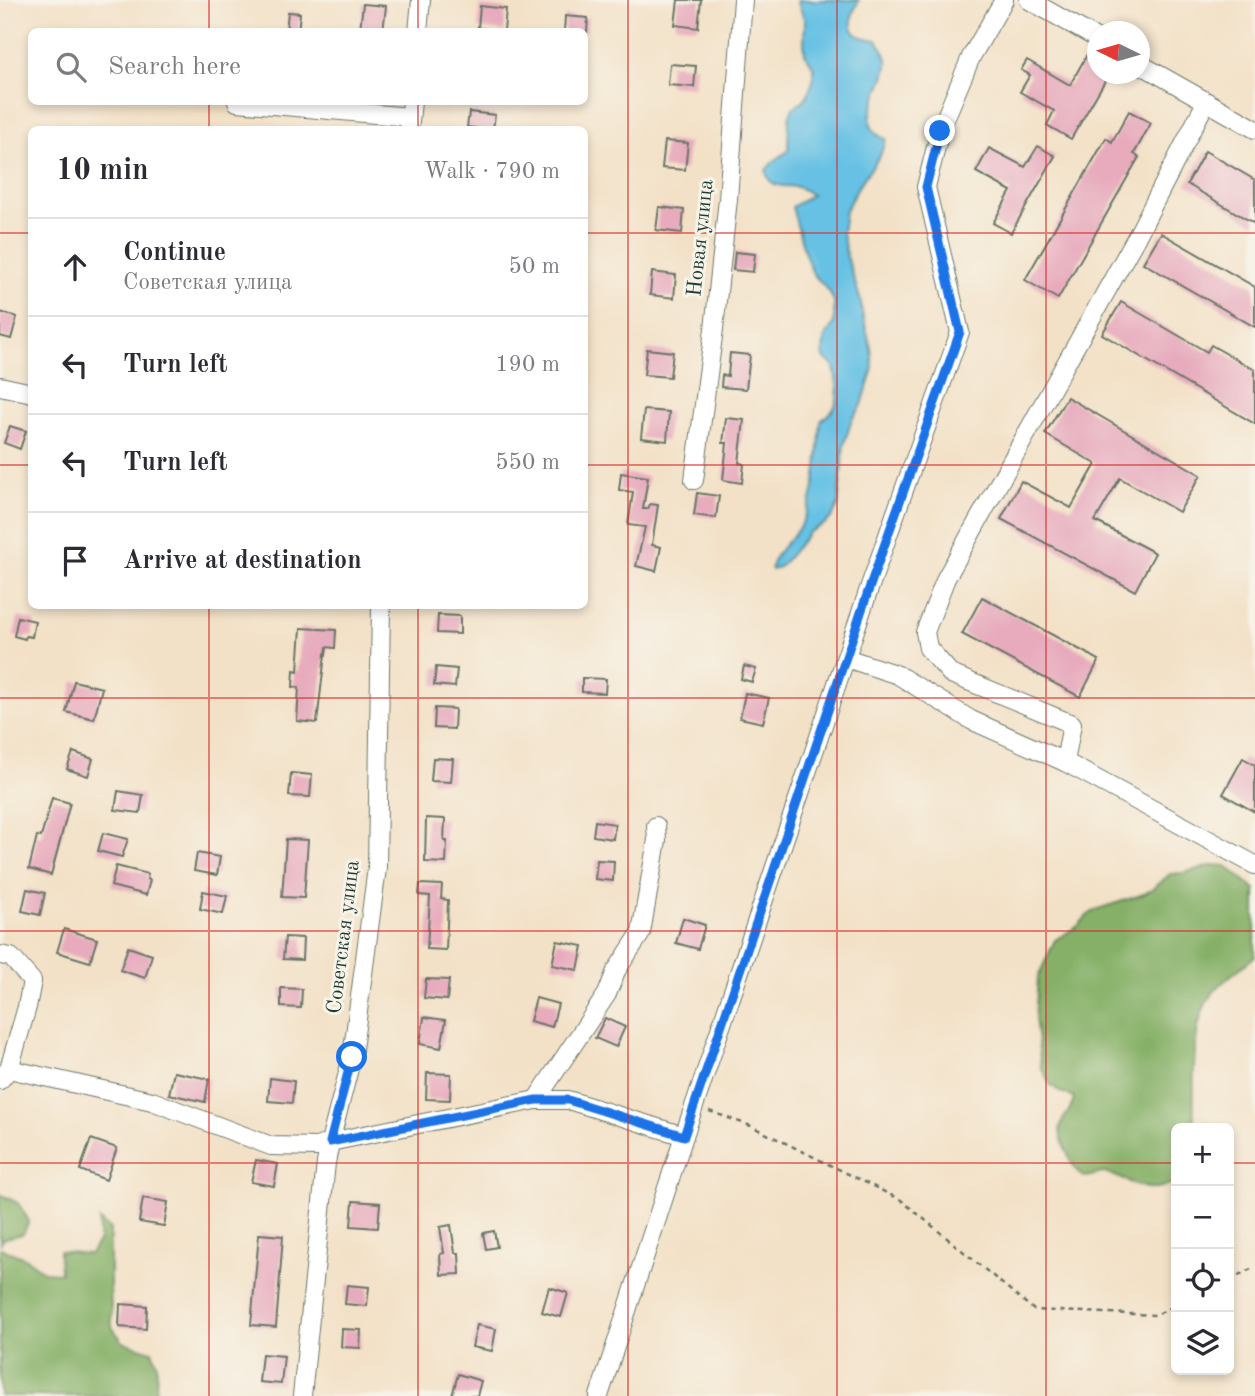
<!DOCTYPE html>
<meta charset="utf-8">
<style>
:root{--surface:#fff;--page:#f7f7f7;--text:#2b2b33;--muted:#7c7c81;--line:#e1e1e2}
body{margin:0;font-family:"Old Standard TT",serif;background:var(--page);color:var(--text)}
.controls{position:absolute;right:21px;bottom:21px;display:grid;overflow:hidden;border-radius:10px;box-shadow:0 4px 10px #0003}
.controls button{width:63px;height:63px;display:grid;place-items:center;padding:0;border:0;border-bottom:2px solid var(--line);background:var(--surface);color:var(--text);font:35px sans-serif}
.compass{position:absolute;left:1087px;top:21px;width:63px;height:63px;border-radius:50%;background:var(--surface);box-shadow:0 4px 10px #0003;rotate:275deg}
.stop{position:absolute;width:21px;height:21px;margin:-16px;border:5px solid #1a73e8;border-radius:50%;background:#fff}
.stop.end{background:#1a73e8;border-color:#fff;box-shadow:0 2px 7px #0008}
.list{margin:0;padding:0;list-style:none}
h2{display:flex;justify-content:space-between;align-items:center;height:91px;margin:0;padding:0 28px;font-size:30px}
h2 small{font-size:23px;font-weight:400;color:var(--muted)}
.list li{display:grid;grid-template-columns:46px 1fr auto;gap:21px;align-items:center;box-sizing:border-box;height:98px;padding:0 28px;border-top:2px solid var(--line)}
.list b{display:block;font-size:26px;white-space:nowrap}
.list p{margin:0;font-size:23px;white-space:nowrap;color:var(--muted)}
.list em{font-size:23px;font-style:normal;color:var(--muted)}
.icon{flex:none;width:38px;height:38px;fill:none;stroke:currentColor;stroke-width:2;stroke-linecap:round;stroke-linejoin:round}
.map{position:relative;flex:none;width:1255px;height:1396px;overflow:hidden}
.search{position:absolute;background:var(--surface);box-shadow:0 4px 10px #0003;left:28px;top:28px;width:560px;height:77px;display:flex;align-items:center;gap:18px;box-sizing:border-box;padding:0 24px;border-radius:10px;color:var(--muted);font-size:26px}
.panel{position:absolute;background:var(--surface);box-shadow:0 4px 10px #0003;left:28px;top:126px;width:560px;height:483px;border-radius:10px}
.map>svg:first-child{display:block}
.forest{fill:#86b067;stroke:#52764e;stroke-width:2}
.water{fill:#66c1e4;stroke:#427f8c;stroke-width:2}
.building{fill:#e7abbd}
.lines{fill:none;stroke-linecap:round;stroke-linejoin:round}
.minor-casing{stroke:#697667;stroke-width:20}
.path{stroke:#697667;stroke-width:2.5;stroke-dasharray:5 5;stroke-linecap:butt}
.minor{stroke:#fff;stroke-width:18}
.route{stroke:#1a73e8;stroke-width:9}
.grid{fill:none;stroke:#d62828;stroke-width:2;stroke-opacity:0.55}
.labels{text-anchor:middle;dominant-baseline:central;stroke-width:6;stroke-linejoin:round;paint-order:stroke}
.street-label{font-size:21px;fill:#1f3d34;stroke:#f7f3e8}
</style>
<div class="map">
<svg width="1255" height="1396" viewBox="0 0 1255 1396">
<rect width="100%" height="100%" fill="#f7f3e8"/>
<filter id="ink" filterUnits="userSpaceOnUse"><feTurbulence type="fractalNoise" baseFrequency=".0143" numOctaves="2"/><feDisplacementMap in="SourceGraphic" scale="14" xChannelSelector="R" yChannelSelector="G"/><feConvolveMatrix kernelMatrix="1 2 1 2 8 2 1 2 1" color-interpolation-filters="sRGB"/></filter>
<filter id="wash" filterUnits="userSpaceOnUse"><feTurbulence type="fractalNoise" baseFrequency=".00686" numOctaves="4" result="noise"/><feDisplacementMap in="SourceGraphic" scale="28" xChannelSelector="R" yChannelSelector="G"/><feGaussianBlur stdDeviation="1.57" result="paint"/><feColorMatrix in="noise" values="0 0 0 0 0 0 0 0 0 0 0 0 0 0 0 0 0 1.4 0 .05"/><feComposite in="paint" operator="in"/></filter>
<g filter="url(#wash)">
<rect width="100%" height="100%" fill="#f3e1c7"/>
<g class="forest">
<path d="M1215,865L1226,866L1255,889V956C1239,970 1219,982 1208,1000C1190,1028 1194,1095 1194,1128H1176V1182C1170,1184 1162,1188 1155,1188C1137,1190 1121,1175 1103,1173C1096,1173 1088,1179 1082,1176C1074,1171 1061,1141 1060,1132C1060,1116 1073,1112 1074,1097L1060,1092L1050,1084L1041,1067L1035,1018L1038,977L1055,940L1078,926L1088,915L1098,909L1144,894L1154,888L1170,874L1183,873Z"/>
<polygon points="0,1194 18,1203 29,1221 23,1234 2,1239 0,1245"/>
<polygon points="99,1220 110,1229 110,1288 112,1327 123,1342 152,1351 157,1363 156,1396 0,1396 0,1248 27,1259 44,1272 60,1273 59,1251 90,1254 99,1240"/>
</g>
<path class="water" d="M797,0H859C857,6 853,10 852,16C849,36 861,38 877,40C880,46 886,52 887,60C890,82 849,127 886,139L880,156L859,185L845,211L842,233L847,257L861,302L862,313L871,348L873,368L862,405L852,419L844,444L838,506L833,516L826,523L809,532L781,566L772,570L771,567C777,547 793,540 802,523C818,492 818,455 821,421C825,416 831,414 834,408C841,397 836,379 834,366L824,358L823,350L825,337L830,330L834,322V301L829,291L813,274L805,254L792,207L812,195C807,192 803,188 797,187C782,185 768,189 766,170L773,162L788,151L789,117L793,108L802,102L807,96L813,81L814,68L805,54L804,42L805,21Z"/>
<g id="blocks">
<g class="building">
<polygon points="678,0 701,0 698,28 675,25"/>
<polygon points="363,4 386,6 383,32 360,29"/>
<polygon points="480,6 506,9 504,31 478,28"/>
<polygon points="288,12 300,13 298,32 286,32"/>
<polygon points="565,16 588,18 587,32 564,32"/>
<polygon points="1090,49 1097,53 1097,74 1109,74 1071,139 1047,125 1054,111 1020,92 1030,75 1021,70 1027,60 1070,85"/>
<polygon points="670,64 696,66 694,87 668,85"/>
<polygon points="1129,111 1151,123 1134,154 1139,157 1058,299 1025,280 1106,138 1112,142"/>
<polygon points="469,112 495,115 493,130 467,127"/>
<polygon points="665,141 688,143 685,170 662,168"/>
<polygon points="1038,146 1055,156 1011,233 993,223 1011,191 976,172 989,148 1025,167"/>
<polygon points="1205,151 1255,180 1255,224 1187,184"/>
<polygon points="659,207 684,210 682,233 656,230"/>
<polygon points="1161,233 1255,287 1255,327 1143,263"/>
<polygon points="735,252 755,254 753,272 733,270"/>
<polygon points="652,272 676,275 674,298 650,295"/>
<polygon points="1121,302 1207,352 1211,345 1255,370 1255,424 1102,334"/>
<polygon points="0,312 17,317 11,339 0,336"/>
<polygon points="647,349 673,352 670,377 644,375"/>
<polygon points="730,353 750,355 746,389 721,387 722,375 728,376"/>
<polygon points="1067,397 1201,475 1179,512 1120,478 1095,521 1155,553 1135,591 1001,519 1021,481 1071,508 1096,464 1045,434"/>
<polygon points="644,410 669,412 667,441 641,438"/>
<polygon points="726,418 744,420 739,463 744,464 742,483 723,480 727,443 723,443"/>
<polygon points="10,426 26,431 20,449 4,443"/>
<polygon points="621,473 648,477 643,509 648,509 650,504 658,505 652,545 661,547 656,571 636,566 645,527 628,525 633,492 619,490"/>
<polygon points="697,493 719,496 716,518 694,515"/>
<polygon points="982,597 1099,660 1080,697 962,634"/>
<polygon points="438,615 460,616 460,634 437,633"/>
<polygon points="18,617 35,621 32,637 26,636 25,639 14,636"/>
<polygon points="301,628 336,630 335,648 327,647 326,655 325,654 317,723 297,721 299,687 293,687 294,670 298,671"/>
<polygon points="744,666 756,669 752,682 741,679"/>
<polygon points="436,667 457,669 455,687 434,685"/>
<polygon points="582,678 606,679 605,693 582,692"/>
<polygon points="74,681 102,688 94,719 66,712"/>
<polygon points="745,693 769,698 763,723 740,718"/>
<polygon points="435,708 455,709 454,729 434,728"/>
<polygon points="73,752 93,759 88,776 67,769"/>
<polygon points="433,758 453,759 451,782 431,781"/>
<polygon points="1243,758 1255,765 1255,812 1223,794"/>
<polygon points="291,773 312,775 310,797 289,796"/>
<polygon points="118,791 143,795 140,813 115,810"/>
<polygon points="52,798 70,803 51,875 29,869 37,836 41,837"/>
<polygon points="426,818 445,819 444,841 447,841 446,863 425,862"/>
<polygon points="595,821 615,824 613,839 593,836"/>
<polygon points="103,833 128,839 122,857 98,851"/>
<polygon points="286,839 308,840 304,898 282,897"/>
<polygon points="197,853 220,857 217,875 194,871"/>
<polygon points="597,860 614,861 613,881 595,879"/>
<polygon points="116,866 148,874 147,879 150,880 146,895 111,886"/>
<polygon points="420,884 442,885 441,899 448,900 446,950 427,949 430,896 419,895"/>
<polygon points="27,889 45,893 40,915 22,911"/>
<polygon points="203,891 227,896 223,914 200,909"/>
<polygon points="683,918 705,925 698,949 676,943"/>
<polygon points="64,929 97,939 90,962 57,952"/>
<polygon points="285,937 303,938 302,960 283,959"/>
<polygon points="557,941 583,946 578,970 552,965"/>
<polygon points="128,947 152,955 145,978 120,970"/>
<polygon points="426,979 449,980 447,1000 424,998"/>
<polygon points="281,988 302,989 301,1008 281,1007"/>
<polygon points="536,998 558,1004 552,1027 530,1021"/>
<polygon points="424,1017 446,1020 441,1048 420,1044"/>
<polygon points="605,1018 625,1027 616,1047 595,1038"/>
<polygon points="174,1072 209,1079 205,1102 169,1094"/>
<polygon points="427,1073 451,1074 450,1100 426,1099"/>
<polygon points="270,1078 294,1081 292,1103 268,1101"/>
<polygon points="91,1139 117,1148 106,1180 80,1170"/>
<polygon points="256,1160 278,1164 274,1186 251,1182"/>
<polygon points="143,1198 168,1202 164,1226 139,1222"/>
<polygon points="353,1201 380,1203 378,1228 351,1226"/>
<polygon points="451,1225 455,1253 459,1253 460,1274 441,1275 440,1254 444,1253 440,1227"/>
<polygon points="494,1231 497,1247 486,1249 483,1233"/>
<polygon points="259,1234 283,1236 276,1327 251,1325"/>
<polygon points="347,1285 369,1287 367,1306 345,1304"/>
<polygon points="549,1287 568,1293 561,1317 542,1312"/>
<polygon points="120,1304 147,1306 146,1329 119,1327"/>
<polygon points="477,1325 496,1329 492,1351 472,1347"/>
<polygon points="342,1329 361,1330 360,1348 341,1347"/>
<polygon points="262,1354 284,1356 281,1384 259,1382"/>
<polygon points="458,1374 481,1381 477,1396 452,1396"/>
</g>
</g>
</g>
<g filter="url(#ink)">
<use href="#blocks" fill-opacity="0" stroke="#697667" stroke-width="2"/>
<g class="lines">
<g class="minor-casing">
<g id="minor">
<polyline points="1029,0 1098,39"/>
<polyline points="418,32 421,0"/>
<polyline points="1140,64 1255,129"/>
<polyline points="237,102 410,117"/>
<polyline points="409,130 412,102"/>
<polyline points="0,386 32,393"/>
<polyline points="694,480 714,329 728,199 743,0"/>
<polyline points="846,658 898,675 971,720 1065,762 1072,724 951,674 928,648 925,632 946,578 1136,238 1206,102"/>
<polyline points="1065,762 1255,865"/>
<polyline points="0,955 11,957 32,981 27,1007 9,1069"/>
<polyline points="0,1080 9,1069 152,1101 271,1146 317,1147 330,1142 536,1100 568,1100 684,1136"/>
<polyline points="536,1100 607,994 616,971 641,933 657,840 656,826"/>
<polyline points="302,1396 326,1163 330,1142 352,1057 377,868 381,606"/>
<polyline points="599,1396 684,1136 871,583 960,332 926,187 940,131 971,57 1004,0"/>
</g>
</g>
<g class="path">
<polyline points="709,1111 751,1126 901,1200 1034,1310 1156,1315 1176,1305"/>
<polyline points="1229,1280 1255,1267"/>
</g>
<use href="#minor" class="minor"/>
</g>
</g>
<g class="lines" filter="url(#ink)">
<polyline class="route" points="352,1057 330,1142 536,1100 568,1100 684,1136 871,583 960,332 926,187 940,131"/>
</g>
<path class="grid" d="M209,0V32M418,0V32M628,0V1396M837,0V1396M1046,0V1396M209,102V130M418,102V130M0,233H32M584,233H1255M0,465H32M584,465H1255M209,606V1396M418,606V1396M0,698H1255M0,931H1255M0,1163H1176M1229,1163H1255"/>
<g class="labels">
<g class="street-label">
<text transform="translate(701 238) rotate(-84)">Новая улица</text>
<text transform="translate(344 937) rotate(-83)">Советская улица</text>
</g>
</g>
</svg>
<div class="controls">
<button>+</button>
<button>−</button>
<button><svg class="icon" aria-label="locate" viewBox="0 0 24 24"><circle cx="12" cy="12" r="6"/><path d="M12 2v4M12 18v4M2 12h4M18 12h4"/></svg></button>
<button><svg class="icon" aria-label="layers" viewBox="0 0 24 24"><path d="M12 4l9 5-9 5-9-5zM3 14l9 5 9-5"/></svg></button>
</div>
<svg class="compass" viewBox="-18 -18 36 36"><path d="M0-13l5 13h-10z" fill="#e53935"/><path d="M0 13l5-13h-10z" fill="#7c7c81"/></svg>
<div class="stop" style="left:352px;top:1057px"></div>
<div class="stop end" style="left:940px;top:131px"></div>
<div class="search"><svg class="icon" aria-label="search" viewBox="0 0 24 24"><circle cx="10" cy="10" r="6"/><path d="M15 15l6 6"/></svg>Search here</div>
<section class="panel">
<h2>10 min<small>Walk · 790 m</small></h2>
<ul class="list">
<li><svg class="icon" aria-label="ahead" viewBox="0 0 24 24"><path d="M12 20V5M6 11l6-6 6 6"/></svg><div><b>Continue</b><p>Советская улица</p></div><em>50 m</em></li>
<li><svg class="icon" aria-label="left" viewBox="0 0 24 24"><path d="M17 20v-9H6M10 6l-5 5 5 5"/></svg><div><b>Turn left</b></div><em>190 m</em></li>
<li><svg class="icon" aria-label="left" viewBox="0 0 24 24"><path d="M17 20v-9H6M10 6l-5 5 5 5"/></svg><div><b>Turn left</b></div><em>550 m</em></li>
<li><svg class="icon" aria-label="arrive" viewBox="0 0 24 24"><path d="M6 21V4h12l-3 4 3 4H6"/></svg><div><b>Arrive at destination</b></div></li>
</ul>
</section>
</div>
